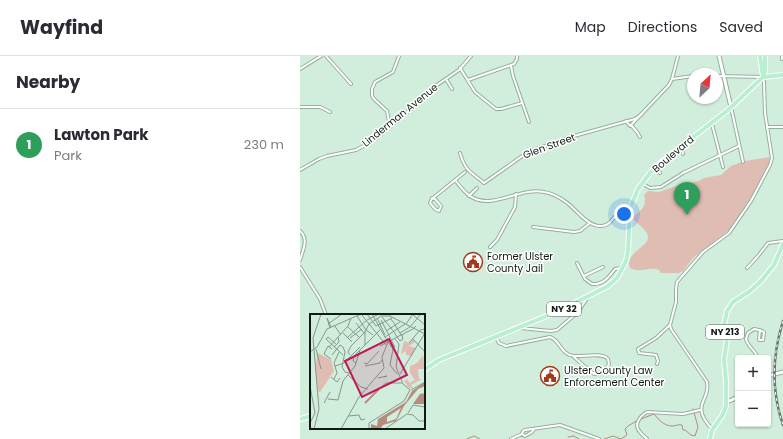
<!DOCTYPE html>
<meta charset="utf-8">
<style>
:root{--surface:#fff;--page:#f2f2f3;--text:#2b2b33;--muted:#7c7c81;--line:#e1e1e2;--accent:#a33b1b}
body{margin:0;font-family:Poppins,sans-serif;background:var(--page);color:var(--text)}
.controls{position:absolute;right:12px;bottom:12px;display:grid;overflow:hidden;border-radius:4px;box-shadow:0 1px 3px #0004}
.controls button{width:36px;height:36px;display:grid;place-items:center;padding:0;border:0;border-bottom:1px solid var(--line);background:var(--surface);color:var(--text);font:20px sans-serif}
.compass{position:absolute;left:387px;top:12px;width:36px;height:36px;border-radius:50%;background:var(--surface);box-shadow:0 1px 3px #0004;rotate:26deg}
.you{position:absolute;left:324px;top:158px;width:14px;height:14px;margin:-10px;border:3px solid #fff;border-radius:50%;background:#1a73e8;box-shadow:0 0 0 6px #1a73e833}
.badge{display:grid;place-items:center;width:26px;height:26px;border-radius:50%;background:var(--accent);color:#fff;font-size:13px;font-weight:700}
.pin{position:absolute;translate:-50% -33px;filter:drop-shadow(0 1px 2px #0008)}
.pin::after{content:'';position:absolute;top:21px;width:14px;height:12px;background:inherit;clip-path:polygon(0 0,100% 0,50% 100%)}
.list{margin:0;padding:0;list-style:none}
h2{display:flex;justify-content:space-between;align-items:center;height:52px;margin:0;padding:0 16px;font-size:17px}
h2 small{font-size:13px;font-weight:400;color:var(--muted)}
.list li{display:grid;grid-template-columns:26px 1fr auto;gap:12px;align-items:center;box-sizing:border-box;height:72px;padding:0 16px;border-top:1px solid var(--line)}
.list b{display:block;font-size:15px;white-space:nowrap}
.list p{margin:0;font-size:13px;white-space:nowrap;color:var(--muted)}
.list em{font-size:13px;font-style:normal;color:var(--muted)}
.map{position:relative;flex:none;width:483px;height:383px;overflow:hidden}
header{display:flex;align-items:center;gap:24px;box-sizing:border-box;height:56px;padding:0 20px;background:var(--surface);border-bottom:1px solid var(--line)}
header strong{font-size:19px}
nav{display:flex;gap:22px;margin-inline-start:auto;font-size:14px}
main{display:flex}
aside{flex:1;background:var(--surface)}
.map>svg:first-child{display:block}
.green{fill:#e0bdb3}
.lines{fill:none;stroke-linecap:round;stroke-linejoin:round}
.stream{stroke:#b78b7e;stroke-width:1}
.street-casing{stroke:#94af9f;stroke-width:4}
.secondary-casing{stroke:#94af9f;stroke-width:5}
.primary-casing{stroke:#fff;stroke-width:6}
.street{stroke:#fff;stroke-width:2}
.secondary{stroke:#fff;stroke-width:3}
.primary{stroke:#b8efd1;stroke-width:4}
.rail-casing{stroke:#64766b;stroke-width:2.5}
.rail{stroke:#fff;stroke-width:1;stroke-dasharray:3;stroke-linecap:butt}
.labels{text-anchor:middle;dominant-baseline:central;stroke-width:3;stroke-linejoin:round;paint-order:stroke}
.shield{fill:#fff;stroke:#585f5a;stroke-width:1}
.shield-label{font-size:9px;font-weight:bold;fill:#101a14}
.street-label{font-size:10px;fill:#101a14;stroke:#fff}
.poi-label{font-size:10px;fill:#101a14;stroke:#fff;text-anchor:start}
.inset-river{fill:none;stroke:#b78b7e;stroke-width:2}
.inset-road{fill:none;stroke:#84998c;stroke-width:1}
.view{fill:#c2185b;fill-opacity:0.15;stroke:#c2185b;stroke-width:2}
.inset-edge{fill:none;stroke:#101a14;stroke-width:2}
</style>
<header>
<strong>Wayfind</strong>
<nav><a>Map</a><a>Directions</a><a>Saved</a></nav>
</header>
<main>
<aside>
<h2>Nearby<small></small></h2>
<ul class="list">
<li><span class="badge" style="background:#2e9e5b">1</span><div><b>Lawton Park</b><p>Park</p></div><em>230 m</em></li>
</ul>
</aside>
<div class="map">
<svg width="483" height="383" viewBox="0 0 483 383">
<rect width="100%" height="100%" fill="#d1eddc"/>
<path class="green" d="M470,101L469,108L457,132L429,174L393,202L383,215L379,217H361L359,214C348,210 342,218 330,212C324,197 349,191 348,181C348,175 339,169 334,164V160C342,154 347,149 344,139L348,135L359,136L379,129L399,125L404,122L421,119L431,110L445,105Z"/>
<g class="lines">
<g class="stream">
<path d="M341,363L354,358C358,363 364,370 372,370C376,370 378,368 382,369L383,374H385L391,379L395,380L398,371L393,353"/>
<polyline points="268,381 274,380 279,383"/>
<polyline points="167,383 174,380 180,383"/>
<polyline points="304,383 313,380 321,383 327,379 325,373 328,370 338,364"/>
</g>
<g class="street-casing">
<g id="street">
<polyline points="26,0 51,28"/>
<polyline points="482,3 482,0"/>
<polyline points="211,10 213,20 229,66"/>
<polyline points="160,12 175,36 196,53 201,53 222,47"/>
<polyline points="0,13 21,0"/>
<polyline points="146,23 152,33"/>
<polyline points="372,23 393,20"/>
<polyline points="168,24 214,8 217,3 217,0"/>
<polyline points="0,51 20,51 30,56"/>
<polyline points="431,51 443,106"/>
<polyline points="326,65 330,70 369,29 372,23 378,0"/>
<polyline points="412,68 423,111"/>
<polyline points="331,69 337,76 340,81"/>
<polyline points="90,71 87,55 74,43 72,40 72,33 75,26 93,16 99,0"/>
<polyline points="467,71 483,71"/>
<polyline points="381,91 383,98"/>
<path d="M160,97C165,115 171,116 184,127L228,96L274,80L335,63L341,59"/>
<polyline points="357,111 360,117"/>
<polyline points="0,114 19,103 27,100 56,94 71,86 101,62 134,31 159,14 171,0"/>
<path d="M155,124C160,130 164,136 170,140C191,155 219,131 244,136C252,137 259,141 266,146C276,153 287,170 300,170C314,171 313,153 330,153"/>
<polyline points="343,128 350,132 361,131 383,117 439,90"/>
<polyline points="169,140 177,132"/>
<polygon points="132,142 135,143 141,150 139,155 135,153 130,147"/>
<polyline points="133,142 165,116"/>
<polyline points="233,171 274,176 280,175 290,167"/>
<path d="M0,175C9,183 3,194 0,204"/>
<polyline points="190,191 197,184 215,151 216,138"/>
<path d="M277,207L285,223L292,228C303,229 309,221 315,213L321,212"/>
<polyline points="0,211 20,243 26,259"/>
<polyline points="447,212 458,200 468,187 483,185"/>
<polyline points="284,220 303,211"/>
<polyline points="220,272 251,275 257,274 277,257 288,241"/>
<path d="M196,281L199,287L206,290L250,281C260,284 261,299 274,300C283,301 302,296 308,303L309,308C306,315 301,318 294,318L283,309L274,301"/>
<path d="M458,302C455,294 448,291 446,283L448,277L454,273L459,274L464,276L463,284H459L460,274"/>
<polyline points="357,308 358,305 356,299 339,297 338,293 356,282 370,269"/>
<path d="M412,373C389,348 411,345 407,326L371,273L370,269L376,246V233L377,226L403,196L429,177L451,145L470,109L472,102L465,57L464,26L463,21L417,20"/>
<polyline points="222,378 223,375 225,374 260,369 299,383"/>
<polyline points="211,383 222,378 225,380 232,376 234,373"/>
<path d="M347,383C345,381 342,379 340,376C333,369 340,360 347,356L383,358L400,354"/>
</g>
</g>
<g class="secondary-casing">
<g id="secondary">
<polyline points="419,0 431,51"/>
<polyline points="468,320 483,316"/>
<polyline points="427,346 438,341"/>
</g>
</g>
<g class="primary-casing">
<g id="primary">
<polyline points="460,0 463,20"/>
<polyline points="463,21 465,15 465,0"/>
<polyline points="124,314 139,304 259,255 308,230 317,222 326,205 328,195 330,153 338,133 350,117 360,107 428,54 463,21 483,19"/>
<polyline points="0,363 11,360"/>
<polyline points="410,383 412,374 422,360 426,350 426,325 424,304 427,283 424,269 427,255 433,246 450,235 461,225 474,209 483,188"/>
</g>
</g>
<use href="#street" class="street"/>
<use href="#secondary" class="secondary"/>
<use href="#primary" class="primary"/>
<g class="rail-casing">
<path id="rail" d="M483,265C472,300 471,334 483,369"/>
</g>
<use href="#rail" class="rail"/>
</g>
<defs>
<g id="civic-ring" transform="scale(1)"><circle r="9.5" fill="#fff" stroke="#a33b1b" stroke-width="1.5"/><path d="M-.6-6.5H3V-4.5H.6V-3L4-1V1h2V6H-6V1h2V-1L-.6-3ZM-1.2 2.5V6h2.4V2.5Z" fill="#a33b1b"/></g>
</defs>
<g fill-rule="evenodd">
<use href="#civic-ring" x="173" y="206"/>
<use href="#civic-ring" x="250" y="320"/>
</g>
<g class="labels">
<g class="shield">
<rect x="247" y="246" width="34" height="14" rx="3"/>
<rect x="406" y="269" width="38" height="14" rx="3"/>
</g>
<g class="shield-label">
<text x="264" y="253">NY 32</text>
<text x="425" y="276">NY 213</text>
</g>
<g class="street-label">
<text transform="translate(100 59) rotate(-39)">Linderman Avenue</text>
<text transform="translate(249 90) rotate(-20)">Glen Street</text>
<text transform="translate(373 98) rotate(-40)">Boulevard</text>
</g>
<g class="poi-label">
<text x="187" y="200">Former Ulster<tspan x="187" dy="12">County Jail</tspan></text>
<text x="264" y="314">Ulster County Law<tspan x="264" dy="12">Enforcement Center</tspan></text>
</g>
</g>
<g transform="translate(10 258)">
<rect width="115" height="115" fill="#d1eddc"/>
<path d="M103,25L105,28L99,32L106,34L102,42L96,41V37L91,40L94,27L99,29ZM8,39L21,46L24,57L10,78L8,77L5,51ZM113,41L115,55H108L109,65H112L101,71L103,74H99L94,67L98,65L99,69L105,66L100,59V52L107,49Z" fill="#e0bdb3"/>
<path d="M115,68V72L108,75L94,92L86,107L73,111L70,115L61,114V110L67,112L68,105L96,88L102,77ZM91,94L86,105L77,108V103ZM115,79V90H103L110,80Z" fill="#b78b7e" fill-rule="evenodd"/>
<path class="inset-river" d="M55,89L69,75"/>
<path class="inset-road" d="M51,0L77,32M57,0L66,12L82,4M62,0L75,23M102,0L115,11M47,2L56,16L63,21M80,2L115,20M72,3L84,18M67,4L75,21M80,4L84,9L91,21H92L93,25L90,27L87,23L91,21L94,20L95,19L103,15L106,12M71,6L85,33M46,9L54,19M18,10L32,0M59,10L71,2H81M96,10L103,0M24,11L31,21M38,13L49,23M20,14L17,4L21,13M76,17L90,8M33,19L42,28M90,19L100,13L111,0M38,23L57,6L69,0M40,24L52,15M103,25L115,38M78,28L75,23L95,10M78,28L87,23L84,18M99,29L110,16L115,15M26,30L18,23L16,25L33,41M55,31V18M70,32L78,28L83,35L80,51L87,60M19,33L38,12L41,4M24,33L29,28L28,23M6,35L11,55M0,38L7,33L17,15L51,0M22,41L30,31L33,33L35,38L32,53L35,58L39,59M40,41L38,38L41,32L55,18L59,10M21,45L14,40L18,32L22,35M46,49L43,47L44,42L50,36M54,49L57,50L69,37M25,52L34,49L50,33M55,52L70,49L72,46M90,60L115,19M38,61L51,73L58,75M21,63L27,68L30,64M68,64L77,62L74,63M24,65L27,59L24,49L29,38M0,72L5,99L0,109M70,74L76,69H92M101,76L115,68M18,85L28,86L33,67L45,52L50,36L70,16M14,89L20,78M98,99L103,91L115,93M38,102L49,101L51,106L55,105M4,115L9,95L3,24L11,0M31,115L49,83L74,54L72,43L78,28M59,115V109L94,87L100,76L93,70L86,53L89,30L85,25M75,115L97,100L103,101L109,107H115"/>
<path class="view" d="M79,25L97,61L52,83L35,47Z"/>
<rect width="115" height="115" class="inset-edge"/>
</g>
</svg>
<div class="controls">
<button>+</button>
<button>−</button>
</div>
<svg class="compass" viewBox="-18 -18 36 36"><path d="M0-13l5 13h-10z" fill="#e53935"/><path d="M0 13l5-13h-10z" fill="#7c7c81"/></svg>
<div class="you"></div>
<div class="pin badge" style="left:387px;top:159px;background:#2e9e5b">1</div>
</div>
</main>
